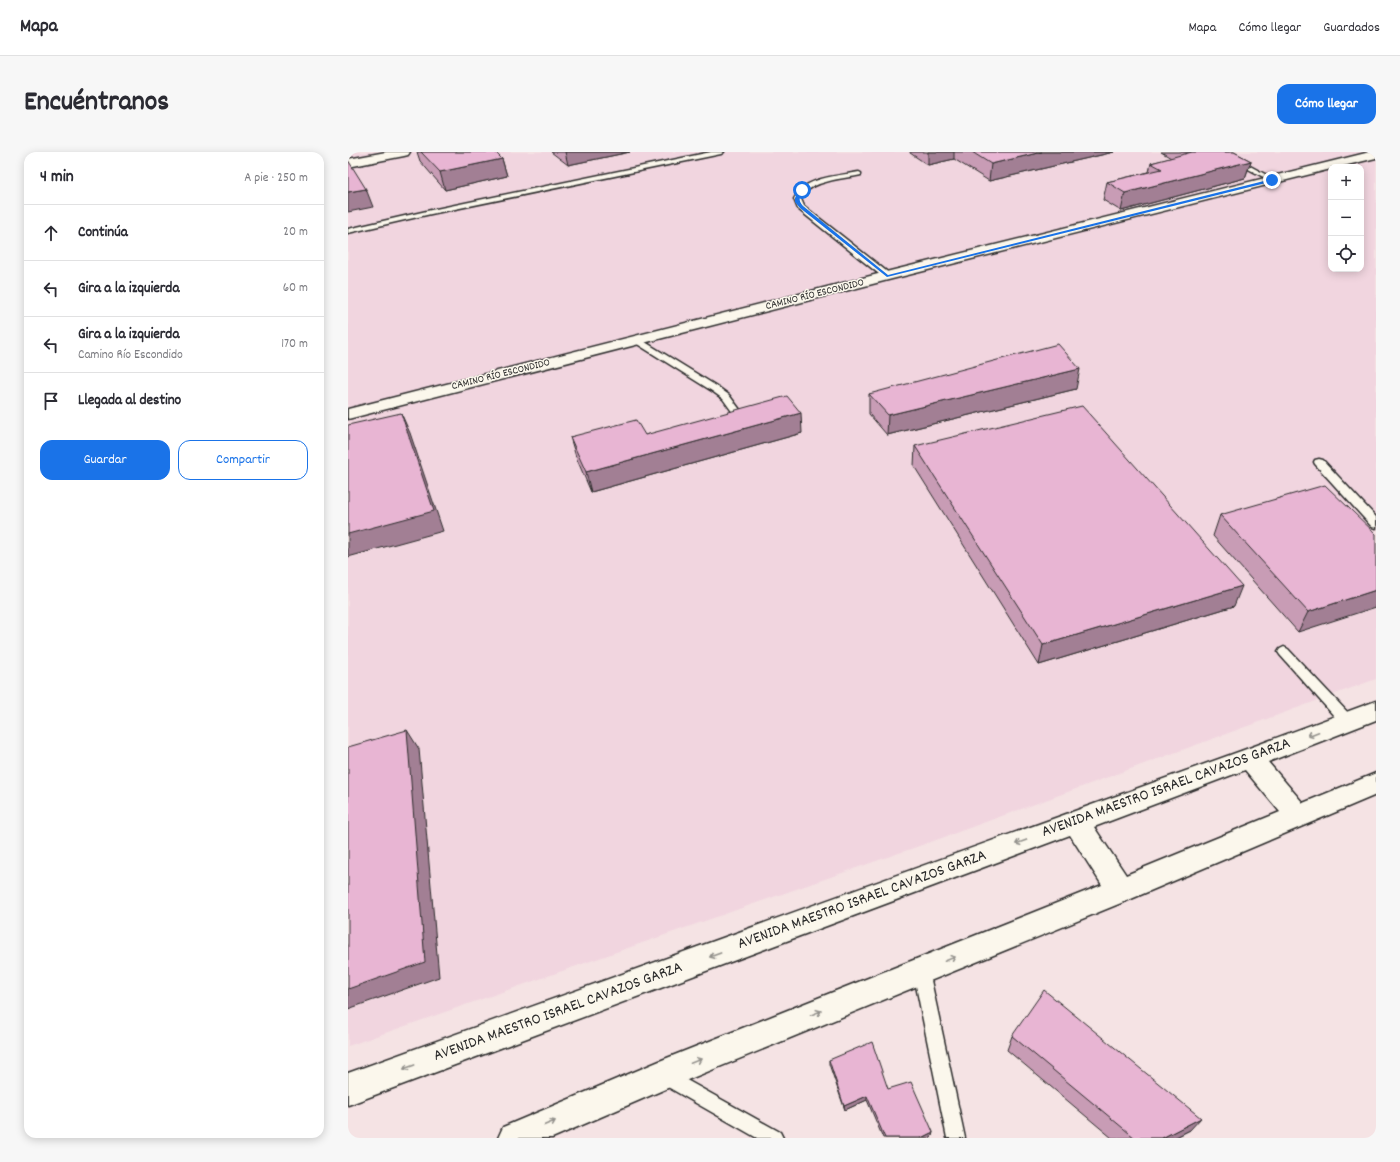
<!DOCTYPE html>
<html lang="es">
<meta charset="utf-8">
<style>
:root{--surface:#fff;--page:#f7f7f7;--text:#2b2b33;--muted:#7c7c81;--line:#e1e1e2;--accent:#1a73e8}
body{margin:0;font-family:Dekko,sans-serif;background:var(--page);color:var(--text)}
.controls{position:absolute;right:12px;top:12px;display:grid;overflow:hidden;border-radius:8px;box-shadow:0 2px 10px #0003}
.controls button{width:36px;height:36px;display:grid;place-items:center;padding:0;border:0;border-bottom:1px solid var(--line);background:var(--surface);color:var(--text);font:20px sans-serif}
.stop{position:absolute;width:12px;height:12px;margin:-9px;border:3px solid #1a73e8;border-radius:50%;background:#fff}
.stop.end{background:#1a73e8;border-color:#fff;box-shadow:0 1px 4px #0008}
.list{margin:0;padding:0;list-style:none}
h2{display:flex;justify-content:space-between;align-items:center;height:52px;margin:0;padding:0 16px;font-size:17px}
h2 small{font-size:13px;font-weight:400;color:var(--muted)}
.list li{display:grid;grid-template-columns:26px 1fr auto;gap:12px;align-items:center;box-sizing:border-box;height:56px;padding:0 16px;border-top:1px solid var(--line)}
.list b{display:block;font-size:15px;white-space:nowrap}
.list p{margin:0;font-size:13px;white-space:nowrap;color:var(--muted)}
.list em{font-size:13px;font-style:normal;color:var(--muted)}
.actions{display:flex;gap:8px;padding:12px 16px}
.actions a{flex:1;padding:9px 0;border:1px solid var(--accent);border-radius:12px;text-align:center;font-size:14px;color:var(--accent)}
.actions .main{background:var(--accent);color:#fff}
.icon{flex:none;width:22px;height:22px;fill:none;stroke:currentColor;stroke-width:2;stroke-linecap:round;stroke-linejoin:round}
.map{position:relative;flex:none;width:1028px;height:986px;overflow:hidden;border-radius:12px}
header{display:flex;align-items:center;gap:24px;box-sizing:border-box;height:56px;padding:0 20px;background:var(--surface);border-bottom:1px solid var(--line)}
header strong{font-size:19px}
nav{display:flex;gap:22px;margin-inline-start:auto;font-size:14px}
.intro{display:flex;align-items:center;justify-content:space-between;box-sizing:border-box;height:96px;padding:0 24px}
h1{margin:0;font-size:28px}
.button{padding:10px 18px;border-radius:12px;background:var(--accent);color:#fff;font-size:14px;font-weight:700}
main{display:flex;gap:24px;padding:0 24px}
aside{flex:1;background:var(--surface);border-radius:12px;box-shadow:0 2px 10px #0003}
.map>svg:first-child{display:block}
.built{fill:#f1d5df;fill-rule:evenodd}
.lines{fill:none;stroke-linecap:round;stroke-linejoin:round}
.lane-casing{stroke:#2b2b2b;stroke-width:3}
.street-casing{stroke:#2b2b2b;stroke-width:3}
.secondary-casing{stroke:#2b2b2b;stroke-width:3}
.lane{fill:#fbf7ec;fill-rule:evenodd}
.street{fill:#fbf7ec;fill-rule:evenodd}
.secondary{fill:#fbf7ec;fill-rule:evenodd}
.wall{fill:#c89cb5;stroke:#2b2b2b}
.shaded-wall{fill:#a27f94;stroke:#2b2b2b}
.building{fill:#e8b5d3;stroke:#2b2b2b}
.oneway{stroke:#93918c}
.route{fill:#1a73e8}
.labels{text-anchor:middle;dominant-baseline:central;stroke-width:3;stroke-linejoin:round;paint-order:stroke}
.far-street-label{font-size:11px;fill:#2b2b2b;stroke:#fbf7ec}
.near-street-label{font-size:16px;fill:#2b2b2b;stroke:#fbf7ec}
</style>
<header>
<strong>Mapa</strong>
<nav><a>Mapa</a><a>Cómo llegar</a><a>Guardados</a></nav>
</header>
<div class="intro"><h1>Encuéntranos</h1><a class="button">Cómo llegar</a></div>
<main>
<aside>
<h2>4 min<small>A pie · 250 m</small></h2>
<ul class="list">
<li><svg class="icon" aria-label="ahead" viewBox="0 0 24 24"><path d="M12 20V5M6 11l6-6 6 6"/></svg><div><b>Continúa</b></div><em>20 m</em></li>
<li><svg class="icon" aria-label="left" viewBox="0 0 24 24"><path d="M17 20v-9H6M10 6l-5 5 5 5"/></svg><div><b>Gira a la izquierda</b></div><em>60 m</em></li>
<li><svg class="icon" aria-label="left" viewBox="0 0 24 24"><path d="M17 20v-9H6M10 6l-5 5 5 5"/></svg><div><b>Gira a la izquierda</b><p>Camino Río Escondido</p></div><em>170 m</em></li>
<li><svg class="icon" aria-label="arrive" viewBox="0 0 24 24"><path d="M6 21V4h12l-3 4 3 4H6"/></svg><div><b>Llegada al destino</b></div></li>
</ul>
<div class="actions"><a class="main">Guardar</a><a>Compartir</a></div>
</aside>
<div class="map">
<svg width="1028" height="986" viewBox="0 0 1028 986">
<rect width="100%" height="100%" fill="#f5e3e4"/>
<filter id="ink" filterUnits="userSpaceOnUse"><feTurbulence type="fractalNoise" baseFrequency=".025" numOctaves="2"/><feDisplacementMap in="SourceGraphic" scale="8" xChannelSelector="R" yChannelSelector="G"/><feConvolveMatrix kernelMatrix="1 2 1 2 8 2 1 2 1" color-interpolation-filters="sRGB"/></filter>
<g filter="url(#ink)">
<path class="built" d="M0,0H1028V527L591,687L0,894ZM983,15H1013V117H983Z"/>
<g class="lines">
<g class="lane-casing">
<g id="lane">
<polygon points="363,0 376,0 373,2 83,62 0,81 0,77 83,58"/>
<polygon points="868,0 876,0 928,28 923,29"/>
<path d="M511,20L513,21V23C496,27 461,28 453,47L456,54L542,122V126H536L450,57L446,47C455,25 490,24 511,20Z"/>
<polygon points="289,185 370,235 381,243 393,259 391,261 385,261 375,247 364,239 286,190 285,188 286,186"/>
<polygon points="971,307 975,308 1028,365 1028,376 1024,375 967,312 966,310 967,308"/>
<polygon points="936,495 940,497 1004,565 1005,569 1004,573 999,574 994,573 932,503 930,500 932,497"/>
<polygon points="573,811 579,814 581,819 617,986 599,986 565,819 567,814"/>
<polygon points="317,916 432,980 435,986 409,986 311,930 309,924 311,918"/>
</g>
</g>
<g class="street-casing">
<g id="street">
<polygon points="38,0 62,0 60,3 56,4 0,15 0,7"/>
<polygon points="1022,0 1028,0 1028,6 991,15 983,15 983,17 544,127 0,267 0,257 534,121"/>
</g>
</g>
<g class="secondary-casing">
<path id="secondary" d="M1028,549V568L920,610L955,651L1028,621V643L783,747L322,935L204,986H150L155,975L314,908L754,733L722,683L0,953V921L893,599ZM897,618L932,660L778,723L746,675Z"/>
</g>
<use href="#lane" class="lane"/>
<use href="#street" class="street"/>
<use href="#secondary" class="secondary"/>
</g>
<g class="wall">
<polygon points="69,0 147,0 154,7 159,24 97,38 72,9"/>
<polygon points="203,0 282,0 220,13"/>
<polygon points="562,0 766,0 641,29 606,7 580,13 562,1"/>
<polygon points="813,0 886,0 903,9 897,26 773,59 755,48 759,30 801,20 803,11 823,6"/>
<polygon points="728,237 539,283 521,262 521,242"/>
<polygon points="454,281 243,340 228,305 222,285 297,283"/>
<polygon points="567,294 886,454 691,513 566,314"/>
<polygon points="872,363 1028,382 950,480 865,384"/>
<polygon points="664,884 842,978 826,986 764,986 659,898"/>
<polygon points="481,908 540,937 585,980 584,984 581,986 535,986 519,948 497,958 481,912"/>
</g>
<g class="shaded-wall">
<polygon points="217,0 282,0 220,13"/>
<polygon points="580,0 606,0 606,7 580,13"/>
<polygon points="694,0 766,0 641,29 643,12"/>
<polygon points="154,7 159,24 97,38 92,20"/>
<polygon points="903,9 897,26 773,59 777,41"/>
<polygon points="18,37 25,55 0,60 0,40"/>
<polygon points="732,217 728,237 539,283 540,263"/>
<polygon points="53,261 62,281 95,379 0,405 0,382"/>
<polygon points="453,261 454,281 243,340 238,320"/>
<polygon points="894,434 886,454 691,513 695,493"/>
<polygon points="1028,438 1028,455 950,480 960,460"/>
<polygon points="59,578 71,597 91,825 0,857 0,837"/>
<polygon points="519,944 519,948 497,958 496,954"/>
<polygon points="853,966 842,978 826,986 814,986"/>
<polygon points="585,980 584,984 581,986 573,986"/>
</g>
<g class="building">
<polygon points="73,0 147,0 154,7 92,20"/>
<polygon points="624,0 694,0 643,12"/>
<polygon points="844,0 886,0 903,9 777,41 759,30 814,17 803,11"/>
<polygon points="0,8 18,37 0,40"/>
<polygon points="710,192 732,217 540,263 521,242"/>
<polygon points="439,244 453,261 238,320 222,285 288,268 297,283"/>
<polygon points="734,254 894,434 695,493 567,294"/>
<polygon points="53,261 86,359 0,382 0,273"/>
<polygon points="977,333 1028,382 1028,438 960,460 872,363"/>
<polygon points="59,578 77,810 0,837 0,595"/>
<polygon points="696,838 853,966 814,986 787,986 664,884"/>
<polygon points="524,890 540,937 563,930 585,980 573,986 537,986 519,944 496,954 481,908"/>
</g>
<defs><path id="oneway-shaft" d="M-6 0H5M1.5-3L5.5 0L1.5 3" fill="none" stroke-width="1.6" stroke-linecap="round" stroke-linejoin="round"/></defs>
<g class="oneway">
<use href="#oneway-shaft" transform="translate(965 582) rotate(159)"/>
<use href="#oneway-shaft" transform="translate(673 690) rotate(160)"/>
<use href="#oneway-shaft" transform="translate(367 803) rotate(160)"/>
<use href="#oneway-shaft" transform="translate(602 807) rotate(-22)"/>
<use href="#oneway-shaft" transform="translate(468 861) rotate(-22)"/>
<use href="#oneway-shaft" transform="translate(348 909) rotate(-22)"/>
<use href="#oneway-shaft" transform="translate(61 915) rotate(160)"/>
<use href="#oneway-shaft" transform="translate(202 971) rotate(-23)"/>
</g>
</g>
<path class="route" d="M924,27L926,29L539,125L452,56L447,50V46L452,37H455C454,44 448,46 455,54L540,123Z"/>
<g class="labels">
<g class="far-street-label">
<text transform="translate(467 143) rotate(-14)">CAMINO RÍO ESCONDIDO</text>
<text transform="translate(153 223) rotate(-14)">CAMINO RÍO ESCONDIDO</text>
</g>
<g class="near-street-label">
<text transform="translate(818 636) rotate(-20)">AVENIDA MAESTRO ISRAEL CAVAZOS GARZA</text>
<text transform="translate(514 748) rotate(-20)">AVENIDA MAESTRO ISRAEL CAVAZOS GARZA</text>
<text transform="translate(210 860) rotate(-20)">AVENIDA MAESTRO ISRAEL CAVAZOS GARZA</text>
</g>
</g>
</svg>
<div class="controls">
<button>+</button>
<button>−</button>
<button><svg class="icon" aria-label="locate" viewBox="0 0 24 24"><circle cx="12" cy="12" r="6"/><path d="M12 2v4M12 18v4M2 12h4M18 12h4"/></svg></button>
</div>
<div class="stop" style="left:454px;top:38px"></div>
<div class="stop end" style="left:924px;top:28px"></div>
</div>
</main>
